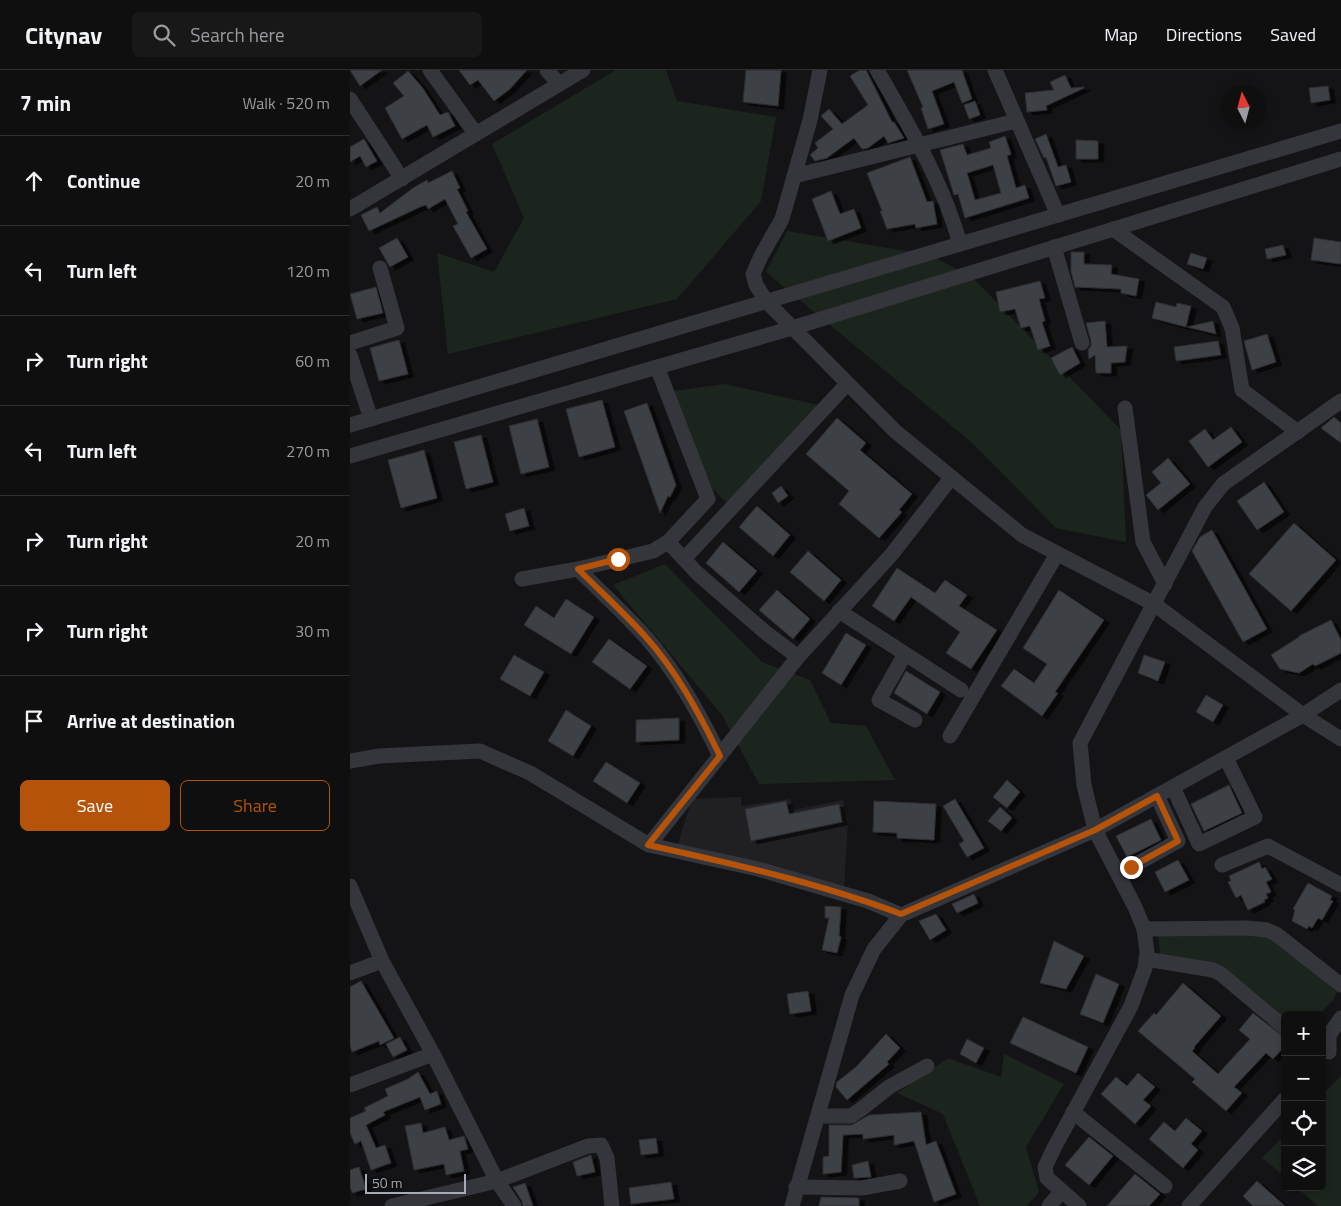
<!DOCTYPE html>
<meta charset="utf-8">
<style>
:root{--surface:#0f0f10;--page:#181819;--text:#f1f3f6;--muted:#9b9c9f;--line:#2f2f30;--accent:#b45309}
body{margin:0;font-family:"Titillium Web",sans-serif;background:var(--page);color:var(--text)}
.controls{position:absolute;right:15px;bottom:15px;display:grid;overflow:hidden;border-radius:8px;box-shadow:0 2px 8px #0003}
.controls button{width:45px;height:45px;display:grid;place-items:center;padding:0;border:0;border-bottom:1px solid var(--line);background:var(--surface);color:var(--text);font:25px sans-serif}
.compass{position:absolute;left:871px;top:15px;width:45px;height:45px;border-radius:50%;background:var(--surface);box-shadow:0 2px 8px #0003;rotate:354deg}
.scale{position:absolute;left:15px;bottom:12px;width:101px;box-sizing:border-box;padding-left:5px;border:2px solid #a5abb8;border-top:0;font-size:14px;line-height:18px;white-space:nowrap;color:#a5abb8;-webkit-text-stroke:4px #0f0f11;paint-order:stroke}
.stop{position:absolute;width:15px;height:15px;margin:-11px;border:4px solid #b45309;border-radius:50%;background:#fff}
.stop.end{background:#b45309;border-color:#fff;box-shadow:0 1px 5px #0008}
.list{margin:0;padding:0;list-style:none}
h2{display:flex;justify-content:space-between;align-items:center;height:65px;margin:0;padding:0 20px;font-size:21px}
h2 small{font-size:16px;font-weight:400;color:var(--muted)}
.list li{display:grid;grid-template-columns:32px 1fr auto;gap:15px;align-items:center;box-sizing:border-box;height:90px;padding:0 20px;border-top:1px solid var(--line)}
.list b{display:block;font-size:19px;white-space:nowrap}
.list em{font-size:16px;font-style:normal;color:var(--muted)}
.actions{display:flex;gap:10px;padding:15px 20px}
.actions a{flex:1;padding:11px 0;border:1px solid var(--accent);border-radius:8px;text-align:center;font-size:18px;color:var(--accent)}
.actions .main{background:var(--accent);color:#fff}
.icon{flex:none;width:28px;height:28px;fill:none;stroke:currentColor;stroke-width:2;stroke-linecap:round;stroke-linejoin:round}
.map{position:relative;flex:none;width:991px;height:1136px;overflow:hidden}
header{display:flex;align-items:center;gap:30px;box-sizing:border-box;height:70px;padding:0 25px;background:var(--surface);border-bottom:1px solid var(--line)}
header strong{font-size:24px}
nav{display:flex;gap:28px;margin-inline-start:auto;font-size:18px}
.search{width:350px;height:45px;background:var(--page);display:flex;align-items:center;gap:12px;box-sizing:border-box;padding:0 18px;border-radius:8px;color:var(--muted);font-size:19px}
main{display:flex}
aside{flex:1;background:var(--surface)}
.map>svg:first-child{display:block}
.built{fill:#202023}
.green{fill:#1c251d}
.building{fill:#3e3f44;stroke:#2e2e32;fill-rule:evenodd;filter:url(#shadow)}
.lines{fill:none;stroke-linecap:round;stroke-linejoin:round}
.minor{stroke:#35363c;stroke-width:15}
.route{stroke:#b45309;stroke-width:6}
</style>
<header>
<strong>Citynav</strong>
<div class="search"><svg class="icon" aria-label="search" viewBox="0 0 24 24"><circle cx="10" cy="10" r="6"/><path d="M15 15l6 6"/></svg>Search here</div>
<nav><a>Map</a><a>Directions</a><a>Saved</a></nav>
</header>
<main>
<aside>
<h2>7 min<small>Walk · 520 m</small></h2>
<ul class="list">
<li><svg class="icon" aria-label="ahead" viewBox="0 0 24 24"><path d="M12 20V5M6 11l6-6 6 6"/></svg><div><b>Continue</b></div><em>20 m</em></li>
<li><svg class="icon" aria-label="left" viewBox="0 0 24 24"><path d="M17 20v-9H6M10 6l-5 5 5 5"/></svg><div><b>Turn left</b></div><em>120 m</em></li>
<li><svg class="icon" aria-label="right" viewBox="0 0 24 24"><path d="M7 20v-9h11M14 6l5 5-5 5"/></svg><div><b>Turn right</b></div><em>60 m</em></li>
<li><svg class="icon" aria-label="left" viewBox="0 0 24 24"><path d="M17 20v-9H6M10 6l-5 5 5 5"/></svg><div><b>Turn left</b></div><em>270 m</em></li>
<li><svg class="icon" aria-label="right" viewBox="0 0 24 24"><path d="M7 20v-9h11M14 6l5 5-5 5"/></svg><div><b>Turn right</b></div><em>20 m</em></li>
<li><svg class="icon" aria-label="right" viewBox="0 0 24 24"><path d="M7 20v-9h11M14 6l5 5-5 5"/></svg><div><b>Turn right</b></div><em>30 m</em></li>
<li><svg class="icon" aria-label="arrive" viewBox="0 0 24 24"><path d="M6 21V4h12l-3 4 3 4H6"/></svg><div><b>Arrive at destination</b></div></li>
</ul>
<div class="actions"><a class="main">Save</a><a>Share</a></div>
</aside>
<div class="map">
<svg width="991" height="1136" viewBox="0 0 991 1136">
<defs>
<filter id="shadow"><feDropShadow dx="5.5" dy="3" stdDeviation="0" flood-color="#0009"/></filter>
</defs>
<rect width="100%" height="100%" fill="#141416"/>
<polygon class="built" points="391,727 391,736 440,729 443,740 493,730 498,749 494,819 327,777 342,729"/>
<g class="green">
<polygon points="266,0 316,0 327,31 426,47 411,131 327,229 98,284 87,183 144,202 174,148 142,74"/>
<polygon points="437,161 580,185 622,207 771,360 776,472 706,458 621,372 416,202"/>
<polygon points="374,314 469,335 379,435 353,409 324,321"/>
<polygon points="315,494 412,592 460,610 481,653 516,656 545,710 409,714 372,645 263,515"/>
<polygon points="808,863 909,865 924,871 987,922 983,930 969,945 935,945 935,950 868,894 810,884"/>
<polygon points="654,984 714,1014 676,1077 689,1122 677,1136 630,1136 593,1044 547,1023 598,988 651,1007"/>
<polygon points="991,1006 991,1136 968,1136 946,1117 972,1117 972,1025"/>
<polygon points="935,1064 935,1107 912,1088"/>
</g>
<g class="building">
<polygon points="0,0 32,0 10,16"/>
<polygon points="109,0 177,0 160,19 144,31 128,10 120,15"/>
<polygon points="396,0 431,0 428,36 393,32"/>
<polygon points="510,0 516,0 542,52 544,52 554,68 538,73 534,66 518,78 512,79 504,68 477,88 465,91 460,85 468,78 465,73 483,59 471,46 479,39 492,54 518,35 500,6"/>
<polygon points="557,0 612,0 622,29 612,33 604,12 582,21 594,54 578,59 571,38 573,37"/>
<polygon points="58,1 72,17 90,45 98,42 105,56 83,67 77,55 52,69 35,38 54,26 43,13"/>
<polygon points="715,5 721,18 734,17 734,18 696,36 697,40 677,42 675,23 704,20 700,12"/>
<polygon points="978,16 980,30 961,33 959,18"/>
<polygon points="625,31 630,45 619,49 614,35"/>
<polygon points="696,64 708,97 716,95 721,112 706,116 696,87 694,88 685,69"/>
<path d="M655,66L661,84L657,86L666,118L675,115L679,128L615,148L608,124L604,125L590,80L613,74L617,85L641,78L639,72ZM643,95L651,123L625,130L617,103Z"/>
<polygon points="14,69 27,91 16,97 10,86 0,92 0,77"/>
<polygon points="726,70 748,71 748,89 726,89"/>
<polygon points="560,87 577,132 583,131 587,154 566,158 565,154 537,159 530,141 532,141 517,103"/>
<polygon points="102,101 110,118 107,119 118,141 116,142 137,179 121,188 103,156 108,154 95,129 78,139 76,135 70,137 19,161 11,145 27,137 30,143 63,118 77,110 78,113"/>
<polygon points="481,121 490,144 504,139 511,158 478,171 462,129"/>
<polygon points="47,168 58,187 40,197 29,178"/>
<polygon points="964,168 991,172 991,194 961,190"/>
<polygon points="933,175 936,185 917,189 915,179"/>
<polygon points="721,182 734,182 734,194 762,195 761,204 789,209 786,226 771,223 771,219 725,217 721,201"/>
<polygon points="841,183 857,188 853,199 837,194"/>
<polygon points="690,211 695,228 689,229 695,251 692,252 700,276 688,280 680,256 671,258 665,239 650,242 646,222"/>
<polygon points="26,217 33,243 7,249 0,224"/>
<polygon points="806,232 826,237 827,233 841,236 836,257 802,248"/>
<polygon points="755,251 757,277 777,276 775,292 761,293 761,303 746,303 745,285 739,289 738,280 741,276 741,271 736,253"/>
<polygon points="863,251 866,264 837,257"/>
<polygon points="917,264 926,292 902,300 894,271"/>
<polygon points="49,270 58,304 29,311 20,278"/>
<polygon points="868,271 871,285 826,291 824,277"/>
<polygon points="722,277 730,293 710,305 701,288"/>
<polygon points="252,330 265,377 229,387 216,339"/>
<polygon points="297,333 326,415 320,427 318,426 310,443 274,341"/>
<polygon points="984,347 991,353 991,373 971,358"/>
<polygon points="487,348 516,373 510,380 562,424 549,440 552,442 529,468 489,434 499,421 456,384"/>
<polygon points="187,349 199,397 171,404 159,356"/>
<polygon points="881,357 892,372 858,397 839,371 855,359 863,370"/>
<polygon points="131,365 143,412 116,419 104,372"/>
<polygon points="74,380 87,428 51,438 38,390"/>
<polygon points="818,388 840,414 808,440 796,425 811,413 802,402"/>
<polygon points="914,412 934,442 907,460 887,431"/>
<polygon points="431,416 438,426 428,433 422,423"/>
<polygon points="407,436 440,465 423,486 389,457"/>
<polygon points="174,438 179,456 160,461 155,444"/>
<polygon points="944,453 986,490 941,541 899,504"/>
<polygon points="862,460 917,559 893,572 842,481 850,467"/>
<polygon points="373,472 407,501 389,522 356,493"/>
<polygon points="458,481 491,510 474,531 440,502"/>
<polygon points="547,498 585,523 595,510 617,525 609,536 647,560 621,599 596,583 610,562 561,527 544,551 522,536"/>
<polygon points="427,520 460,549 443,569 409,540"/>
<polygon points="709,520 754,550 705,622 708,623 692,646 651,616 664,599 684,613 697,594 673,578"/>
<polygon points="216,529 244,547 221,584 174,555 186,536 204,548"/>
<polygon points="981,550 991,570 991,583 965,596 963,594 949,603 930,599 921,585 949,567 949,566"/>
<polygon points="496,563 516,575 491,615 472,603"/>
<polygon points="259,569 297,596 280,619 242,592"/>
<polygon points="164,585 194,602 180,626 150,609"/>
<polygon points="794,585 815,592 808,611 788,603"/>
<polygon points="556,601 590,622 577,644 544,623"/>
<polygon points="856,625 873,635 863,652 846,642"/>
<polygon points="216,640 241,656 223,686 198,671"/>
<polygon points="329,648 329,670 286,672 286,650"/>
<polygon points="256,692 290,713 277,733 243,711"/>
<polygon points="657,710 670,722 657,738 643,727"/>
<polygon points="879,715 892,743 854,761 841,734"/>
<polygon points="605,729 634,778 617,787 609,774 614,771 593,736"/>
<polygon points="436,731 439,744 489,734 492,752 401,771 395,739"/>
<polygon points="524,731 586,734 584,770 547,768 547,763 523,762"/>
<polygon points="650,737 662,748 651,761 638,751"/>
<polygon points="801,749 811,770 777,787 766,766"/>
<polygon points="828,790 839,810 815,822 805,802"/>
<polygon points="909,792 912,799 915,797 922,809 916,812 921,822 916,824 918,828 914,830 915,832 898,840 891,825 886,828 878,812 881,811 879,806"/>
<polygon points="958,813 982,826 980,830 983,831 972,850 968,848 962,858 959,856 957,859 942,851 945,840 943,839"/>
<polygon points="624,824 628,833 607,843 602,834"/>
<polygon points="475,836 491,837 489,866 491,867 487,883 472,880 479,848 475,848"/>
<polygon points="586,844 596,860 580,870 569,851"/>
<polygon points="704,871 734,886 716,919 690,913"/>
<polygon points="746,904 769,914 753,953 730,944"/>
<polygon points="11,911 44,968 30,975 29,971 2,982 0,975 0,917"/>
<polygon points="833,913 871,946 844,977 845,978 842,981 868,1004 900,969 889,960 903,943 935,968 935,976 923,989 916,983 884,1017 892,1023 876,1041 842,1012 845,1009 788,961 804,943 806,945"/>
<polygon points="458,921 461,941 440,944 437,924"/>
<polygon points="673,947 738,977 726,1003 660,973"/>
<polygon points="536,964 550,978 537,992 539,994 497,1030 486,1017 487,1012 506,997"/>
<polygon points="50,967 57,980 43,987 36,974"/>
<polygon points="617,969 634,978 626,993 610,984"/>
<polygon points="68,1002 80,1024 87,1021 91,1034 75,1040 70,1027 33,1042 35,1045 16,1055 26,1078 35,1075 41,1093 21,1100 11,1071 5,1074 0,1063 0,1048 16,1041 14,1038 38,1026 35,1019 58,1009"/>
<polygon points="788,1003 805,1017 793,1030 801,1036 785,1054 751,1024 766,1007 777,1016"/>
<polygon points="571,1042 576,1075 586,1071 606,1124 584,1132 564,1071 544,1075 544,1065 513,1069 513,1064 493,1065 491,1102 473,1104 473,1087 479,1086 479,1055 502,1055 519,1045"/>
<polygon points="836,1048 852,1061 841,1074 848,1080 833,1098 799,1069 814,1052 825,1061"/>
<polygon points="71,1053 73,1063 95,1057 99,1070 114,1066 118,1079 110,1081 114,1101 96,1105 94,1094 64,1100 55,1056"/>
<polygon points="739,1067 763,1086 739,1115 715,1095"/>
<polygon points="306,1068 308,1083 291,1085 289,1070"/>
<polygon points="241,1085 245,1102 227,1106 223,1092"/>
<polygon points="518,1091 521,1107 504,1108 502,1095"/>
<polygon points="9,1097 16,1119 2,1123 0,1117 0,1100"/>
<polygon points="785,1104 810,1124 799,1136 757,1136"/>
<polygon points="907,1111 935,1136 903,1136 893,1126"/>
<polygon points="321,1112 324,1129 281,1134 279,1118"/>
<polygon points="175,1113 183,1136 173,1136 172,1131 163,1117"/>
<polygon points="471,1127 509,1128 509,1136 469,1136"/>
</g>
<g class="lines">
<g class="minor">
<polyline points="80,0 126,64"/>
<polyline points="197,0 209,14"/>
<polyline points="470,0 460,50 432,149 411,186 403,204 406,215 417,232 545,361 672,465 804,534 953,645 991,669"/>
<path d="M527,0C559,56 593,112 610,174"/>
<polyline points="645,0 708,145"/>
<polyline points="0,29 52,109"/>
<polyline points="444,106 666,51"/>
<polyline points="0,139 233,0"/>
<polyline points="763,159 873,237 882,258 892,320 948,362"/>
<polyline points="704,177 732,273"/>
<polyline points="0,273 47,258 30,198"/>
<polyline points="0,285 21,349"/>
<polyline points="775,338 793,472 815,514"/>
<polyline points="0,355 991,61"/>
<polyline points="0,386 442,258 991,89"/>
<polyline points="318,472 347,503 415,562 448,587 542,484 601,408"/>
<polyline points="334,489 497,314"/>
<path d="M228,499C250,521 273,542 294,565C326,601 349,643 370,686"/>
<polyline points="172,509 228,499 303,481 318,472 358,429 307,297"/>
<polyline points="489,541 611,620"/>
<polyline points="555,584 529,630 565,650"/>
<polyline points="600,666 707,484"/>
<polyline points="0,691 29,686 130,681 180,703 299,775 408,799 518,831 551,845"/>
<polyline points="823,717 849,774 905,747 876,688"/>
<polyline points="299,775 448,587"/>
<polyline points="872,795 918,776 991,815"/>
<polyline points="781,797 828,771 807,726"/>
<polyline points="0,816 32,891 83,984 147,1111 164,1136"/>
<polyline points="794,859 897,858 917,860 926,864 991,915"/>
<polyline points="796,889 863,900 871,904 935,958"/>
<polyline points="0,903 32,891"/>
<polyline points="979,982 979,965 991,948"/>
<polyline points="0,1015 83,984"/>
<polyline points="723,1042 815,1116"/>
<polyline points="468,1046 501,1046 510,1040 539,1017 577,996"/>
<polyline points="446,1117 512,1118 550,1111"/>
<polyline points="42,1136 147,1111 238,1076 251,1075 257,1088 262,1136"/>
<polyline points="442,1136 502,925 524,879 551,845 745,760 953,645 991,620"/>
<polyline points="699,1136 712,1121"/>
<polyline points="729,1136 697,1108 695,1097 704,1078 781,936 795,898 797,882 794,859 785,837 745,760 734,715 730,673 855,437 873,414 991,331"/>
<polyline points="839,1136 935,1029"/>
</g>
</g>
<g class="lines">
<path class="route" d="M268,489L228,499C250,521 273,542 294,565C326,600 349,643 370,686L298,775C384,794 469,813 551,844L745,760L807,726L828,771L781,797"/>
</g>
</svg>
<div class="controls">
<button>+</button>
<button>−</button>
<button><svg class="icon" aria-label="locate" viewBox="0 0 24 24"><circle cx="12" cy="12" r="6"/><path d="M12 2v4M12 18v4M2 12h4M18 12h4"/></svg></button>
<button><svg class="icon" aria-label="layers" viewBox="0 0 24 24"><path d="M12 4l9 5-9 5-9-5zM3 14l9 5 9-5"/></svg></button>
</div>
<svg class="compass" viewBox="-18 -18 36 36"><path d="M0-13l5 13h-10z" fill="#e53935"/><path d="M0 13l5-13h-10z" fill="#9b9c9f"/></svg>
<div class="scale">50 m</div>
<div class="stop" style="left:268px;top:489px"></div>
<div class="stop end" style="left:781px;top:797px"></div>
</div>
</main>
